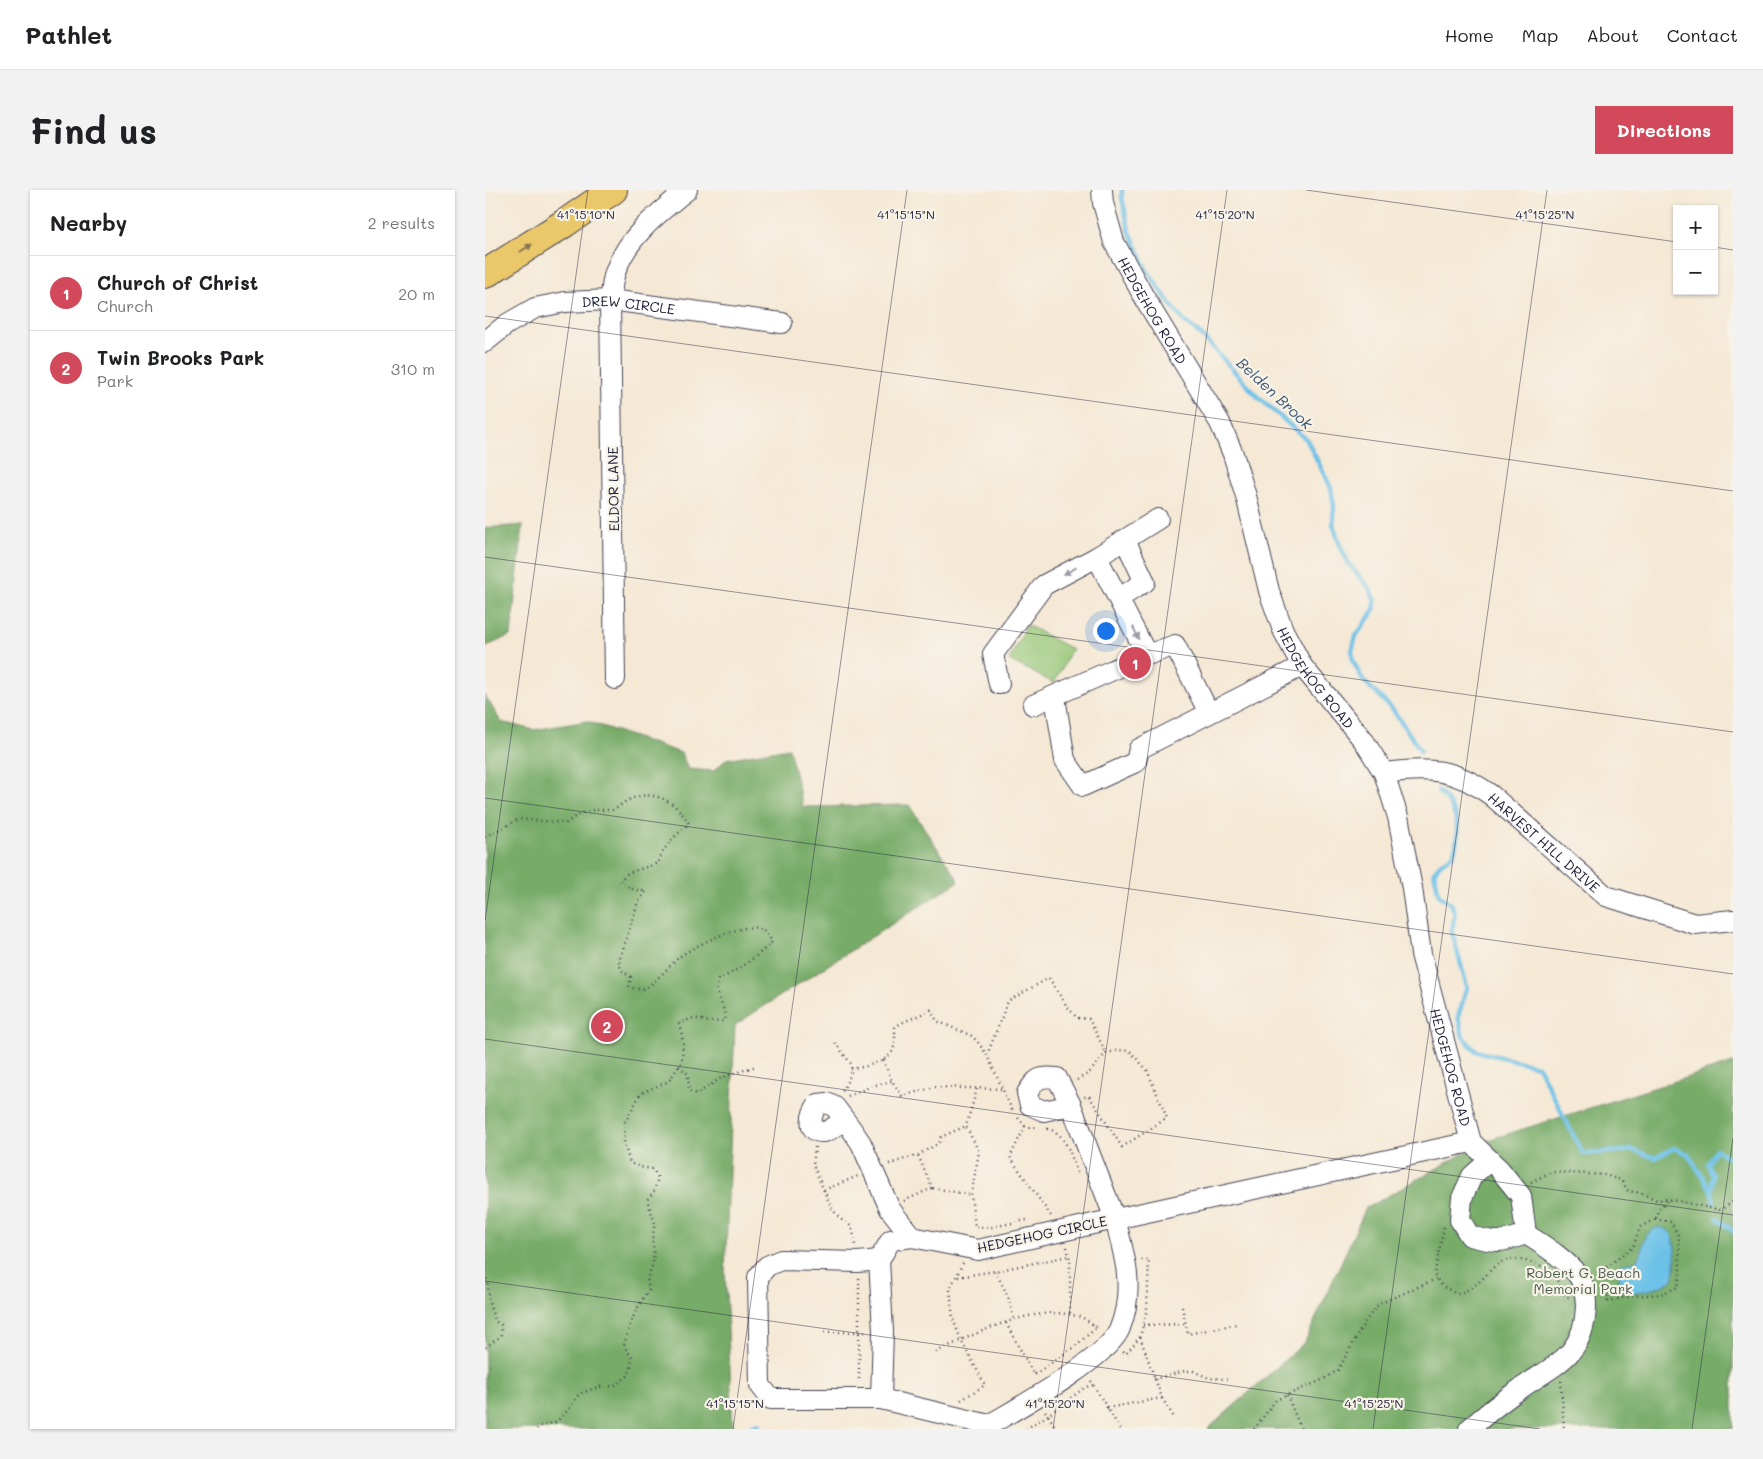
<!DOCTYPE html>
<meta charset="utf-8">
<style>
:root{--surface:#fff;--page:#f2f2f2;--text:#202124;--muted:#757577;--line:#e0e0e0;--accent:#d1495b}
body{margin:0;font-family:Mali,sans-serif;background:var(--page);color:var(--text)}
.controls{position:absolute;right:15px;top:15px;display:grid;overflow:hidden;border-radius:0px;box-shadow:0 1px 4px #0004}
.controls button{width:45px;height:45px;display:grid;place-items:center;padding:0;border:0;border-bottom:1px solid var(--line);background:var(--surface);color:var(--text);font:25px sans-serif}
.you{position:absolute;left:620px;top:440px;width:18px;height:18px;margin:-12px;border:4px solid #fff;border-radius:50%;background:#1a73e8;box-shadow:0 0 0 8px #1a73e833}
.badge{display:grid;place-items:center;width:32px;height:32px;border-radius:50%;background:var(--accent);color:#fff;font-size:16px;font-weight:700}
.pin{position:absolute;translate:-50% -50%;border:2px solid #fff;box-shadow:0 1px 5px #0006}
.list{margin:0;padding:0;list-style:none}
h2{display:flex;justify-content:space-between;align-items:center;height:65px;margin:0;padding:0 20px;font-size:21px}
h2 small{font-size:16px;font-weight:400;color:var(--muted)}
.list li{display:grid;grid-template-columns:32px 1fr auto;gap:15px;align-items:center;box-sizing:border-box;height:75px;padding:0 20px;border-top:1px solid var(--line)}
.list b{display:block;font-size:19px;white-space:nowrap}
.list p{margin:0;font-size:16px;white-space:nowrap;color:var(--muted)}
.list em{font-size:16px;font-style:normal;color:var(--muted)}
.map{position:relative;flex:none;width:1248px;height:1239px;overflow:hidden;border-radius:0px}
header{display:flex;align-items:center;gap:30px;box-sizing:border-box;height:70px;padding:0 25px;background:var(--surface);border-bottom:1px solid var(--line)}
header strong{font-size:24px}
nav{display:flex;gap:28px;margin-inline-start:auto;font-size:18px}
.intro{display:flex;align-items:center;justify-content:space-between;box-sizing:border-box;height:120px;padding:0 30px}
h1{margin:0;font-size:35px}
.button{padding:12px 22px;border-radius:0px;background:var(--accent);color:#fff;font-size:18px;font-weight:700}
main{display:flex;gap:30px;padding:0 30px}
aside{flex:1;background:var(--surface);border-radius:0px;box-shadow:0 1px 4px #0004}
.map>svg:first-child{display:block}
.green{fill:#94c676;stroke:#5b7458}
.forest{fill:#77ab67;stroke:#4c6651}
.water{fill:#6cc1e8;stroke:#477292}
.lines{fill:none;stroke-linecap:round;stroke-linejoin:round}
.stream{stroke:#6cc1e8;stroke-width:4.5}
.minor-casing{stroke:#424052;stroke-width:22}
.highway-casing{stroke:#424052;stroke-width:30}
.path{stroke:#424052;stroke-width:2.5;stroke-dasharray:1 4;stroke-linecap:butt}
.minor{stroke:#fff;stroke-width:20}
.highway{stroke:#eac769;stroke-width:28}
.oneway{fill:#867452}
.oneway2{fill:#9c9ca7}
.ticks{fill:none;stroke:#22223b;stroke-width:1;stroke-opacity:0.45}
.labels{text-anchor:middle;dominant-baseline:central;stroke-width:4.5;stroke-linejoin:round;paint-order:stroke}
.street-label{font-size:14px;fill:#22223b;stroke:#f7f3e8}
.park-label{font-size:14px;fill:#4a5b50;stroke:#f7f3e8}
.water-label{font-size:15px;font-style:italic;fill:#38526f;stroke:#f7f3e8}
.ticks-label{font-size:12px;text-anchor:middle;fill:#22223b;stroke:#f7f3e8;stroke-width:4.5;stroke-linejoin:round;paint-order:stroke}
</style>
<header>
<strong>Pathlet</strong>
<nav><a>Home</a><a>Map</a><a>About</a><a>Contact</a></nav>
</header>
<div class="intro"><h1>Find us</h1><a class="button">Directions</a></div>
<main>
<aside>
<h2>Nearby<small>2 results</small></h2>
<ul class="list">
<li><span class="badge">1</span><div><b>Church of Christ</b><p>Church</p></div><em>20 m</em></li>
<li><span class="badge">2</span><div><b>Twin Brooks Park</b><p>Park</p></div><em>310 m</em></li>
</ul>
</aside>
<div class="map">
<svg width="1248" height="1239" viewBox="0 0 1248 1239">
<rect width="100%" height="100%" fill="#f7f3e8"/>
<filter id="ink" filterUnits="userSpaceOnUse"><feTurbulence type="fractalNoise" baseFrequency=".02" numOctaves="2"/><feDisplacementMap in="SourceGraphic" scale="10" xChannelSelector="R" yChannelSelector="G"/><feConvolveMatrix kernelMatrix="1 2 1 2 8 2 1 2 1" color-interpolation-filters="sRGB"/></filter>
<filter id="wash" filterUnits="userSpaceOnUse"><feTurbulence type="fractalNoise" baseFrequency=".0096" numOctaves="4" result="noise"/><feDisplacementMap in="SourceGraphic" scale="20" xChannelSelector="R" yChannelSelector="G"/><feGaussianBlur stdDeviation="1.12" result="paint"/><feColorMatrix in="noise" values="0 0 0 0 0 0 0 0 0 0 0 0 0 0 0 0 0 1.4 0 .05"/><feComposite in="paint" operator="in"/></filter>
<g filter="url(#wash)">
<rect width="100%" height="100%" fill="#f5e8d4"/>
<polygon class="green" points="542,435 587,459 569,493 524,470"/>
<g class="forest">
<polygon points="38,335 26,445 0,457 0,338"/>
<polygon points="0,505 16,532 49,540 102,531 196,563 203,579 229,581 241,569 304,558 318,617 424,615 474,691 250,835 240,1082 248,1239 0,1239"/>
<polygon points="1248,873 1248,1239 723,1239 820,1152 881,1018 1003,950"/>
</g>
<path class="water" d="M1174,1037C1178,1038 1182,1039 1185,1042C1192,1049 1191,1080 1188,1090C1173,1099 1156,1104 1137,1101L1133,1081L1134,1075L1151,1071C1160,1058 1156,1042 1174,1037Z"/>
<g class="lines">
<g class="stream">
<polyline points="637,0 637,8 644,40 662,80 685,114 698,130 716,145 773,207 822,250 846,298 849,316 848,334 856,358 864,374 884,398 890,411 889,420 871,446 867,461 868,471 878,490 908,520 936,561"/>
<path d="M953,601C973,619 977,640 968,665L955,674L949,682L954,705L966,714L970,723L967,742L982,797L973,827L978,847L991,861L1053,876L1098,964L1148,960L1170,968L1189,958L1203,964L1226,1000L1228,986L1223,974L1231,959L1248,971"/>
<polyline points="1226,1000 1229,1012"/>
<polyline points="1232,1028 1248,1041"/>
<polyline points="259,1239 274,1234"/>
</g>
</g>
</g>
<g filter="url(#ink)">
<g class="lines">
<g class="minor-casing">
<g id="minor">
<path id="s1" d="M617,0L618,13L629,52L659,107L735,233L748,264L761,306L784,401L798,440L817,476L879,551L899,583L913,627L927,698L936,764L986,952L1015,980L1036,1006L1041,1044C1059,1056 1078,1067 1092,1084C1099,1092 1101,1107 1101,1117C1099,1166 1070,1174 1035,1199C1017,1211 1000,1225 984,1239"/>
<path id="s2" d="M0,152L22,134L50,118L80,112L125,110L297,133"/>
<polyline points="634,408 660,392 640,350"/>
<polyline points="662,465 612,367 673,329"/>
<path d="M130,489L125,110C127,101 127,89 131,80C143,46 175,22 202,0"/>
<polyline points="514,494 508,464 559,395 612,367"/>
<polyline points="570,507 580,570 598,596 651,572 654,559 817,476"/>
<polyline points="548,515 662,465 690,455 724,523"/>
<path id="s3" d="M899,583C943,577 969,578 1006,605L1121,706L1210,734L1248,730"/>
<path d="M586,915L559,921L545,915L542,903C552,888 554,886 572,888L586,915L630,1029L986,952"/>
<path d="M359,929C353,934 346,941 338,942C320,943 327,922 333,914L342,913L350,917L365,937L376,953L405,1019L427,1047"/>
<path d="M1005,970L987,986L977,1008L975,1030L985,1046C1011,1053 1016,1053 1041,1044"/>
<path d="M630,1029C640,1067 650,1099 635,1138C625,1167 533,1218 504,1235L396,1209L398,1141L394,1070L406,1050L427,1047L493,1060Z"/>
<polyline points="394,1070 373,1072 296,1070 282,1076 273,1087 275,1195 286,1209 396,1209"/>
</g>
</g>
<g class="highway-casing">
<polyline id="highway" points="0,84 80,33 128,0"/>
</g>
<g class="path">
<path d="M0,647L34,629L81,633C102,618 106,620 130,620C155,595 188,604 204,634C190,645 179,656 173,673L143,683L135,690C142,698 151,701 161,701L153,712L134,771L136,780L146,787L144,797C150,799 156,800 162,797C167,795 187,774 193,768C207,757 261,729 278,740C281,742 285,748 287,752C271,768 253,780 233,790C233,794 231,799 232,803C235,812 242,821 239,831L224,832L209,828L194,833L198,850L197,871L184,891L156,903L140,932L139,954L145,973L155,977L168,979L173,988L169,1001L162,1010L170,1033L167,1050L169,1060L168,1074L162,1089L164,1100C151,1117 144,1135 139,1156L147,1168L146,1178L143,1186L129,1196L113,1197L94,1204L84,1219L71,1232L53,1237L52,1239"/>
<polyline points="350,853 367,875 365,886 357,902"/>
<polyline points="502,865 523,811 564,788 581,815 592,828 604,829 621,863"/>
<polyline points="398,870 407,891 417,906 450,897 518,899"/>
<polyline points="194,876 203,884 204,901 212,904 236,888 271,876"/>
<path d="M366,879C378,877 400,873 407,862C411,855 410,844 410,837L416,833L446,820L452,831L487,846L492,851L502,865L528,922"/>
<polyline points="592,890 604,883 621,863 634,860 645,861 662,880 682,928 637,957 604,906 599,907"/>
<polyline points="492,899 481,936 494,962 486,1005 490,1037 507,1037 542,1030"/>
<polyline points="363,906 387,896 407,891"/>
<polyline points="533,928 540,936 554,938"/>
<polyline points="540,936 525,967 566,1026"/>
<path d="M562,939C581,941 587,969 593,985"/>
<polyline points="330,957 328,975 346,1017 351,1024 357,1030 364,1034 368,1040 370,1055"/>
<polyline points="404,974 433,965 454,953 456,947 481,936"/>
<polyline points="1046,992 1066,982 1120,985 1136,990 1143,1001 1156,1003 1172,1010 1183,1009 1235,1020 1248,1012"/>
<polyline points="448,998 486,1005"/>
<polyline points="339,1000 373,986"/>
<polyline points="419,1011 447,998 433,965"/>
<polyline points="1171,1028 1173,1021 1182,1010"/>
<polygon points="1170,1029 1186,1032 1194,1047 1195,1083 1193,1097 1176,1104 1146,1106 1123,1111 1120,1078 1148,1057 1155,1037"/>
<path d="M959,1037L949,1085L957,1096L972,1104C1012,1092 1002,1054 1056,1076"/>
<polyline points="582,1057 585,1071 585,1126"/>
<polyline points="510,1081 523,1106 529,1130"/>
<polyline points="0,1084 3,1093 4,1113 10,1131 16,1135 16,1146 0,1158"/>
<polyline points="1070,1086 1080,1106 1085,1107"/>
<polyline points="473,1087 510,1081 584,1066"/>
<polyline points="374,1088 374,1193"/>
<polyline points="697,1117 703,1144 752,1134"/>
<polyline points="521,1133 549,1185 589,1157 612,1137"/>
<polyline points="658,1135 700,1134"/>
<polyline points="339,1142 381,1142"/>
<polyline points="655,1147 677,1208 690,1229"/>
<path d="M451,1162C492,1143 553,1111 598,1128C604,1131 609,1136 615,1139"/>
<polyline points="638,1162 641,1164 655,1147 662,1119 664,1070 656,1070"/>
<polyline points="669,1189 700,1181 708,1181 724,1188 742,1189"/>
<polyline points="606,1191 635,1239"/>
<polyline points="1076,1191 1079,1239"/>
<polyline points="802,1205 816,1239"/>
<polyline points="476,1210 500,1195 476,1150 468,1129 465,1099 478,1073"/>
<polyline points="622,1218 677,1208"/>
<polyline points="541,1239 563,1225 560,1221"/>
<polyline points="572,1239 563,1225 599,1198 608,1195"/>
<polyline points="769,1239 791,1210 839,1189 853,1180 881,1130 894,1114 951,1089"/>
</g>
<use href="#minor" class="minor"/>
<use href="#highway" class="highway"/>
</g>
<defs><path id="oneway-solid" d="M-6-.8H1V-3.2L6.5 0L1 3.2V.8H-6Z" transform="scale(1.25)"/></defs>
<use class="oneway" href="#oneway-solid" transform="translate(41 58) rotate(-32)"/>
<g class="oneway2">
<use href="#oneway-solid" transform="translate(585 381) rotate(152)"/>
<use href="#oneway-solid" transform="translate(651 443) rotate(64)"/>
</g>
</g>
<path class="ticks" d="M821,0L1192,52M1229,57L1248,60M0,126L1248,301M0,367L1248,542M0,608L1248,784M0,731L103,0M0,849L1248,1025M0,1091L1055,1239M248,1239L422,0M568,1239L742,0M888,1239L1062,0M1207,1239L1248,948"/>
<g class="labels">
<g class="street-label">
<text stroke="none"><textPath href="#s2" startOffset="155">DREW CIRCLE</textPath></text>
<text stroke="none"><textPath href="#s1" startOffset="132">HEDGEHOG ROAD</textPath></text>
<text transform="translate(128 299) rotate(-91)">ELDOR LANE</text>
<text stroke="none"><textPath href="#s1" startOffset="538">HEDGEHOG ROAD</textPath></text>
<text stroke="none"><textPath href="#s3" startOffset="184">HARVEST HILL DRIVE</textPath></text>
<text stroke="none"><textPath href="#s1" startOffset="958">HEDGEHOG ROAD</textPath></text>
<text transform="translate(557 1044) rotate(-12)">HEDGEHOG CIRCLE</text>
</g>
<g class="park-label">
<text x="1098" y="1082">Robert G. Beach<tspan x="1098" dy="16">Memorial Park</tspan></text>
</g>
<g class="water-label">
<text transform="translate(790 203) rotate(43)">Belden Brook</text>
</g>
</g>
<g class="ticks-label">
<text x="101" y="29">41°15'10"N</text>
<text x="421" y="29">41°15'15"N</text>
<text x="740" y="29">41°15'20"N</text>
<text x="1060" y="29">41°15'25"N</text>
<text x="250" y="1218">41°15'15"N</text>
<text x="570" y="1218">41°15'20"N</text>
<text x="889" y="1218">41°15'25"N</text>
</g>
</svg>
<div class="controls">
<button>+</button>
<button>−</button>
</div>
<div class="you"></div>
<div class="pin badge" style="left:650px;top:473px">1</div>
<div class="pin badge" style="left:122px;top:836px">2</div>
</div>
</main>
